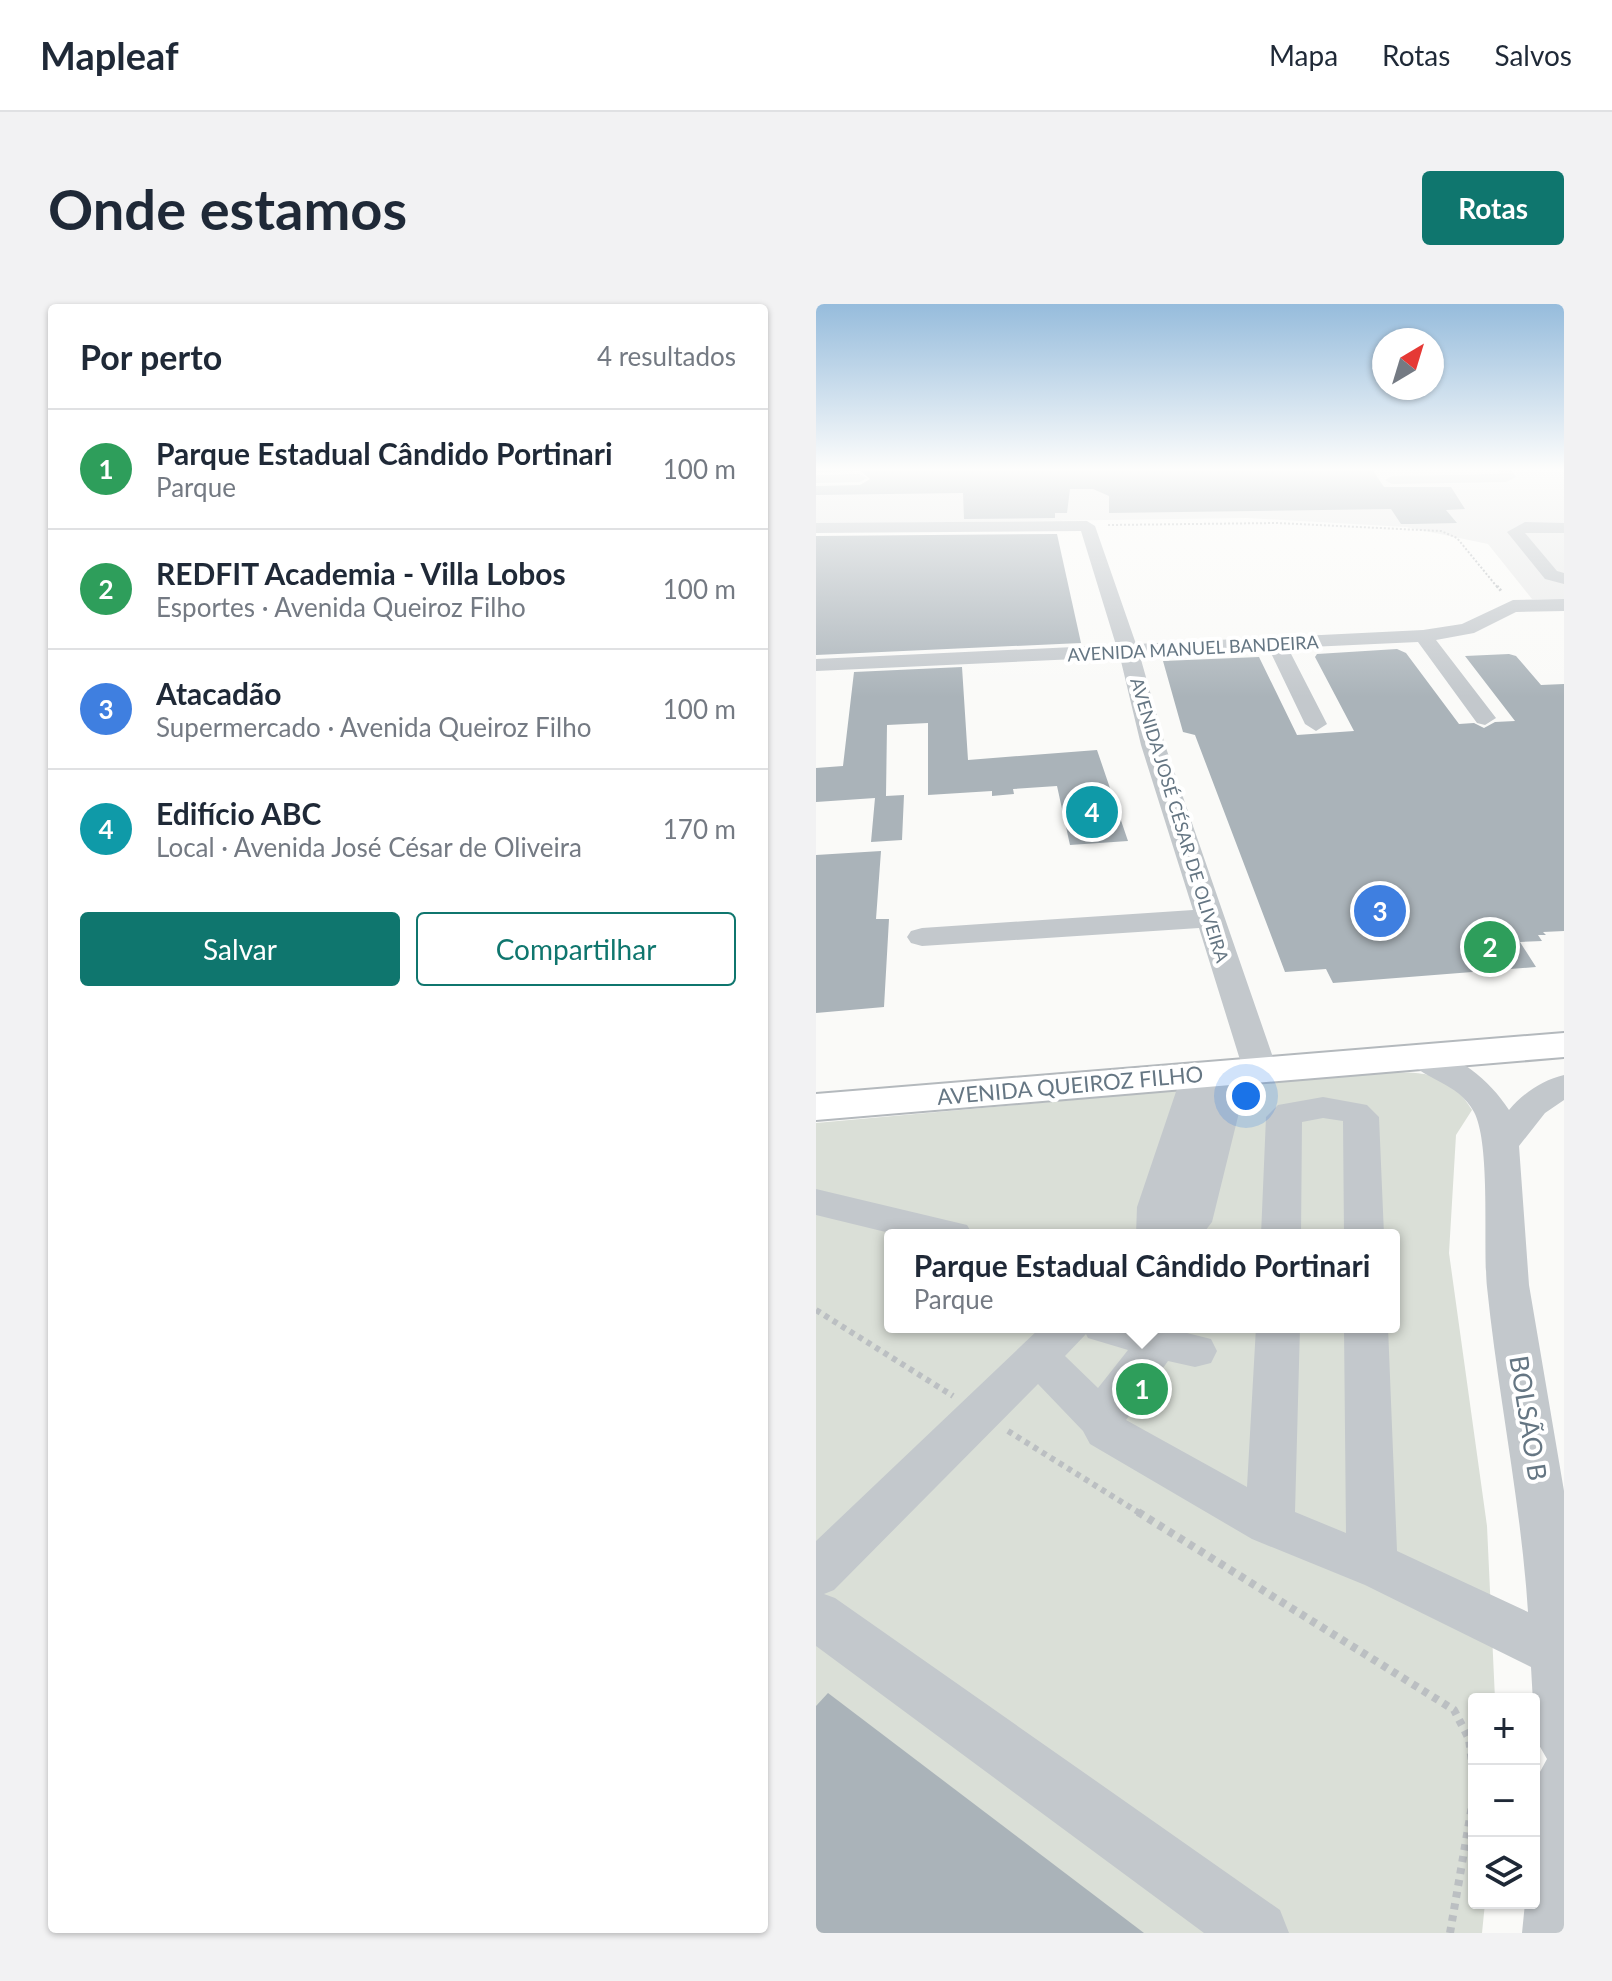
<!DOCTYPE html>
<html lang="pt">
<meta charset="utf-8">
<style>
:root{--surface:#fff;--page:#f2f2f3;--text:#1f2937;--muted:#747a83;--line:#e0e1e3;--accent:#0f766e}
body{margin:0;font-family:Lato,sans-serif;background:var(--page);color:var(--text)}
.controls{position:absolute;right:24px;bottom:24px;display:grid;overflow:hidden;border-radius:8px;box-shadow:0 2px 6px #0004}
.controls button{width:72px;height:72px;display:grid;place-items:center;padding:0;border:0;border-bottom:2px solid var(--line);background:var(--surface);color:var(--text);font:40px sans-serif}
.compass{position:absolute;left:556px;top:24px;width:72px;height:72px;border-radius:50%;background:var(--surface);box-shadow:0 2px 6px #0004;rotate:38deg}
.you{position:absolute;left:430px;top:792px;width:28px;height:28px;margin:-20px;border:6px solid #fff;border-radius:50%;background:#1a73e8;box-shadow:0 0 0 12px #1a73e833}
.badge{display:grid;place-items:center;width:52px;height:52px;border-radius:50%;background:var(--accent);color:#fff;font-size:26px;font-weight:700}
.pin{position:absolute;translate:-50% -50%;border:4px solid #fff;box-shadow:0 2px 8px #0006}
.popup{position:absolute;left:68px;top:925px;width:516px;height:104px;box-sizing:border-box;display:grid;place-content:center;border-radius:8px;background:var(--surface);filter:drop-shadow(0 2px 6px #0005);font-size:26px;white-space:nowrap;color:var(--muted)}
.popup b{font-size:30px;color:var(--text)}
.popup::after{content:'';position:absolute;left:50%;top:100%;margin-left:-16px;border:16px solid transparent;border-top-color:var(--surface)}
.list{margin:0;padding:0;list-style:none}
h2{display:flex;justify-content:space-between;align-items:center;height:104px;margin:0;padding:0 32px;font-size:34px}
h2 small{font-size:26px;font-weight:400;color:var(--muted)}
.list li{display:grid;grid-template-columns:52px 1fr auto;gap:24px;align-items:center;box-sizing:border-box;height:120px;padding:0 32px;border-top:2px solid var(--line)}
.list b{display:block;font-size:30px;white-space:nowrap}
.list p{margin:0;font-size:26px;white-space:nowrap;color:var(--muted)}
.list em{font-size:26px;font-style:normal;color:var(--muted)}
.actions{display:flex;gap:16px;padding:24px 32px}
.actions a{flex:1;padding:18px 0;border:2px solid var(--accent);border-radius:8px;text-align:center;font-size:28px;color:var(--accent)}
.actions .main{background:var(--accent);color:#fff}
.icon{flex:none;width:44px;height:44px;fill:none;stroke:currentColor;stroke-width:2;stroke-linecap:round;stroke-linejoin:round}
.map{position:relative;flex:none;width:748px;height:1629px;overflow:hidden;border-radius:8px}
header{display:flex;align-items:center;gap:48px;box-sizing:border-box;height:112px;padding:0 40px;background:var(--surface);border-bottom:2px solid var(--line)}
header strong{font-size:38px}
nav{display:flex;gap:44px;margin-inline-start:auto;font-size:28px}
.intro{display:flex;align-items:center;justify-content:space-between;box-sizing:border-box;height:192px;padding:0 48px}
h1{margin:0;font-size:56px}
.button{padding:20px 36px;border-radius:8px;background:var(--accent);color:#fff;font-size:28px;font-weight:700}
main{display:flex;gap:48px;padding:0 48px}
aside{flex:1;background:var(--surface);border-radius:8px;box-shadow:0 2px 6px #0004}
.map>svg:first-child{display:block}
.built{fill:#e8e9e9}
.green{fill:#dadfd7;fill-rule:evenodd}
.building{fill:#aab3b9}
.lines{fill:none;stroke-linecap:round;stroke-linejoin:round}
.highway-casing{stroke:#b4b9bd;stroke-width:4}
.path-far3{stroke:#bbbfc2;stroke-width:2;stroke-dasharray:2 2;stroke-linecap:butt}
.path-far2{stroke:#bbbfc2;stroke-width:3;stroke-dasharray:2 2;stroke-linecap:butt}
.path-far1{stroke:#bbbfc2;stroke-width:6;stroke-dasharray:5 5;stroke-linecap:butt}
.path{stroke:#bbbfc2;stroke-width:8;stroke-dasharray:6 6;stroke-linecap:butt}
.minor{fill:#c3c8cc;fill-rule:evenodd}
.highway{fill:#fff;fill-rule:evenodd}
.labels{text-anchor:middle;dominant-baseline:central;stroke-width:8;stroke-linejoin:round;paint-order:stroke}
.far-street-label{font-size:18px;fill:#657683;stroke:#fff}
.street-label{font-size:22px;fill:#657683;stroke:#fff}
.near-street-label{font-size:26px;fill:#657683;stroke:#fff}
</style>
<header>
<strong>Mapleaf</strong>
<nav><a>Mapa</a><a>Rotas</a><a>Salvos</a></nav>
</header>
<div class="intro"><h1>Onde estamos</h1><a class="button">Rotas</a></div>
<main>
<aside>
<h2>Por perto<small>4 resultados</small></h2>
<ul class="list">
<li><span class="badge" style="background:#2e9e5b">1</span><div><b>Parque Estadual Cândido Portinari</b><p>Parque</p></div><em>100 m</em></li>
<li><span class="badge" style="background:#2e9e5b">2</span><div><b>REDFIT Academia - Villa Lobos</b><p>Esportes · Avenida Queiroz Filho</p></div><em>100 m</em></li>
<li><span class="badge" style="background:#3f7fe0">3</span><div><b>Atacadão</b><p>Supermercado · Avenida Queiroz Filho</p></div><em>100 m</em></li>
<li><span class="badge" style="background:#0f9aa8">4</span><div><b>Edifício ABC</b><p>Local · Avenida José César de Oliveira</p></div><em>170 m</em></li>
</ul>
<div class="actions"><a class="main">Salvar</a><a>Compartilhar</a></div>
</aside>
<div class="map">
<svg width="748" height="1629" viewBox="0 0 748 1629">
<rect width="100%" height="100%" fill="#fafaf8"/>
<polygon class="built" points="0,165 748,165 748,295 716,295 672,240 590,223 431,214 0,220"/>
<path class="green" d="M563,768C608,769 631,765 656,806L640,831L633,949L671,1222L679,1395H658V1599H669L666,1629H0V819ZM74,931H578V1023H74Z"/>
<g class="building">
<polygon points="0,165 556,165 568,183 635,183 649,205 630,206 641,219 597,220 585,220 575,205 293,209 293,192 277,185 254,185 251,209 239,209 239,214 148,215 147,189 0,191 0,182 44,181 54,175 44,167 0,168"/>
<polygon points="241,230 265,339 0,351 0,232"/>
<polygon points="581,345 590,349 643,420 658,419 668,424 679,418 699,417 649,352 693,350 700,352 725,381 748,380 748,627 727,628 730,631 722,631 726,637 704,638 720,663 517,679 510,665 469,668 379,431 367,428 347,357 443,353 481,431 538,427 499,353 501,350"/>
<polygon points="146,363 152,456 281,446 312,537 254,541 241,482 197,485 198,490 176,492 176,487 112,491 112,419 71,421 70,492 88,491 86,536 55,538 59,494 0,498 0,464 27,462 38,368"/>
<polygon points="65,547 60,615 73,615 68,703 0,709 0,551"/>
<polygon points="12,1389 328,1629 0,1629 0,1402"/>
</g>
<g class="lines">
<g class="highway-casing">
<polygon id="highway" points="748,729 748,753 0,816 0,790"/>
</g>
<polyline class="path-far3" points="292,221 461,219 625,227 641,234 682,284"/>
<polyline class="path-far2" points="681,282 686,288"/>
<g class="path-far1">
<polyline points="0,1006 137,1092"/>
<polyline points="192,1127 325,1210"/>
</g>
<g class="path">
<polyline points="322,1208 638,1406 653,1435 658,1475"/>
<polyline points="634,1629 658,1490"/>
</g>
<g class="minor">
<polygon points="681,165 695,165 700,173 690,178 576,180 569,176 576,172 684,170"/>
<polygon points="0,171 44,170 51,174 44,178 0,179"/>
<polygon points="271,217 279,222 320,340 607,326 646,320 697,296 748,295 748,307 700,308 658,329 620,336 680,414 669,421 661,419 602,338 472,344 511,420 500,427 489,420 453,345 324,352 349,441 461,765 456,772 444,775 432,772 396,918 386,931 320,931 321,903 366,770 371,763 383,760 395,763 399,768 404,760 425,759 383,624 106,642 95,639 91,633 95,627 106,624 377,606 325,441 304,353 0,367 0,355 300,341 265,227 0,229 0,219"/>
<polygon points="709,218 748,219 748,229 709,229 741,267 748,269 748,280 729,275 691,228"/>
<path d="M605,742C642,751 673,775 693,806C707,789 727,776 748,771V796L729,809L703,842L713,981L748,1187V1629H706L709,1599H718L719,1477L731,1455L719,1434L715,1363L549,1281L436,1235L274,1140L267,1127L222,1080L18,1286L8,1290L19,1294L464,1606L473,1629H388L0,1342V1237L225,1023H347L395,1035L401,1047L395,1059L379,1063L352,1057L310,1116L431,1183L440,1023H484L479,1208L530,1229L528,1023H572L581,1247L712,1308C705,1199 682,1091 671,983C667,941 675,840 658,808C643,778 604,775 588,752L593,745ZM270,1030L272,1034L312,1046L282,1084L249,1052Z"/>
<polygon points="507,793 551,801 563,813 568,931 528,931 527,817 507,814 486,818 485,931 445,931 450,813 462,801"/>
<polygon points="0,885 151,921 157,931 82,931 0,911"/>
</g>
<use href="#highway" class="highway"/>
</g>
<linearGradient id="sky" x2="0" y2="1"><stop stop-color="#96bcdc"/><stop offset="0.42" stop-color="#fdfdfc"/><stop offset="1" stop-color="#fdfdfc" stop-opacity="0"/></linearGradient>
<rect width="748" height="393" fill="url(#sky)"/>
<g class="labels">
<g class="far-street-label">
<text transform="translate(377 344) rotate(-3)">AVENIDA MANUEL BANDEIRA</text>
<text transform="translate(364 516) rotate(73)">AVENIDA JOSÉ CÉSAR DE OLIVEIRA</text>
</g>
<g class="street-label">
<text transform="translate(254 781) rotate(-5)">AVENIDA QUEIROZ FILHO</text>
</g>
<g class="near-street-label">
<text transform="translate(713 1114) rotate(81)">BOLSÃO B</text>
</g>
</g>
</svg>
<div class="controls">
<button>+</button>
<button>−</button>
<button><svg class="icon" aria-label="layers" viewBox="0 0 24 24"><path d="M12 4l9 5-9 5-9-5zM3 14l9 5 9-5"/></svg></button>
</div>
<svg class="compass" viewBox="-18 -18 36 36"><path d="M0-13l5 13h-10z" fill="#e53935"/><path d="M0 13l5-13h-10z" fill="#747a83"/></svg>
<div class="you"></div>
<div class="pin badge" style="left:326px;top:1085px;background:#2e9e5b">1</div>
<div class="popup"><b>Parque Estadual Cândido Portinari</b>Parque</div>
<div class="pin badge" style="left:674px;top:643px;background:#2e9e5b">2</div>
<div class="pin badge" style="left:564px;top:607px;background:#3f7fe0">3</div>
<div class="pin badge" style="left:276px;top:508px;background:#0f9aa8">4</div>
</div>
</main>
